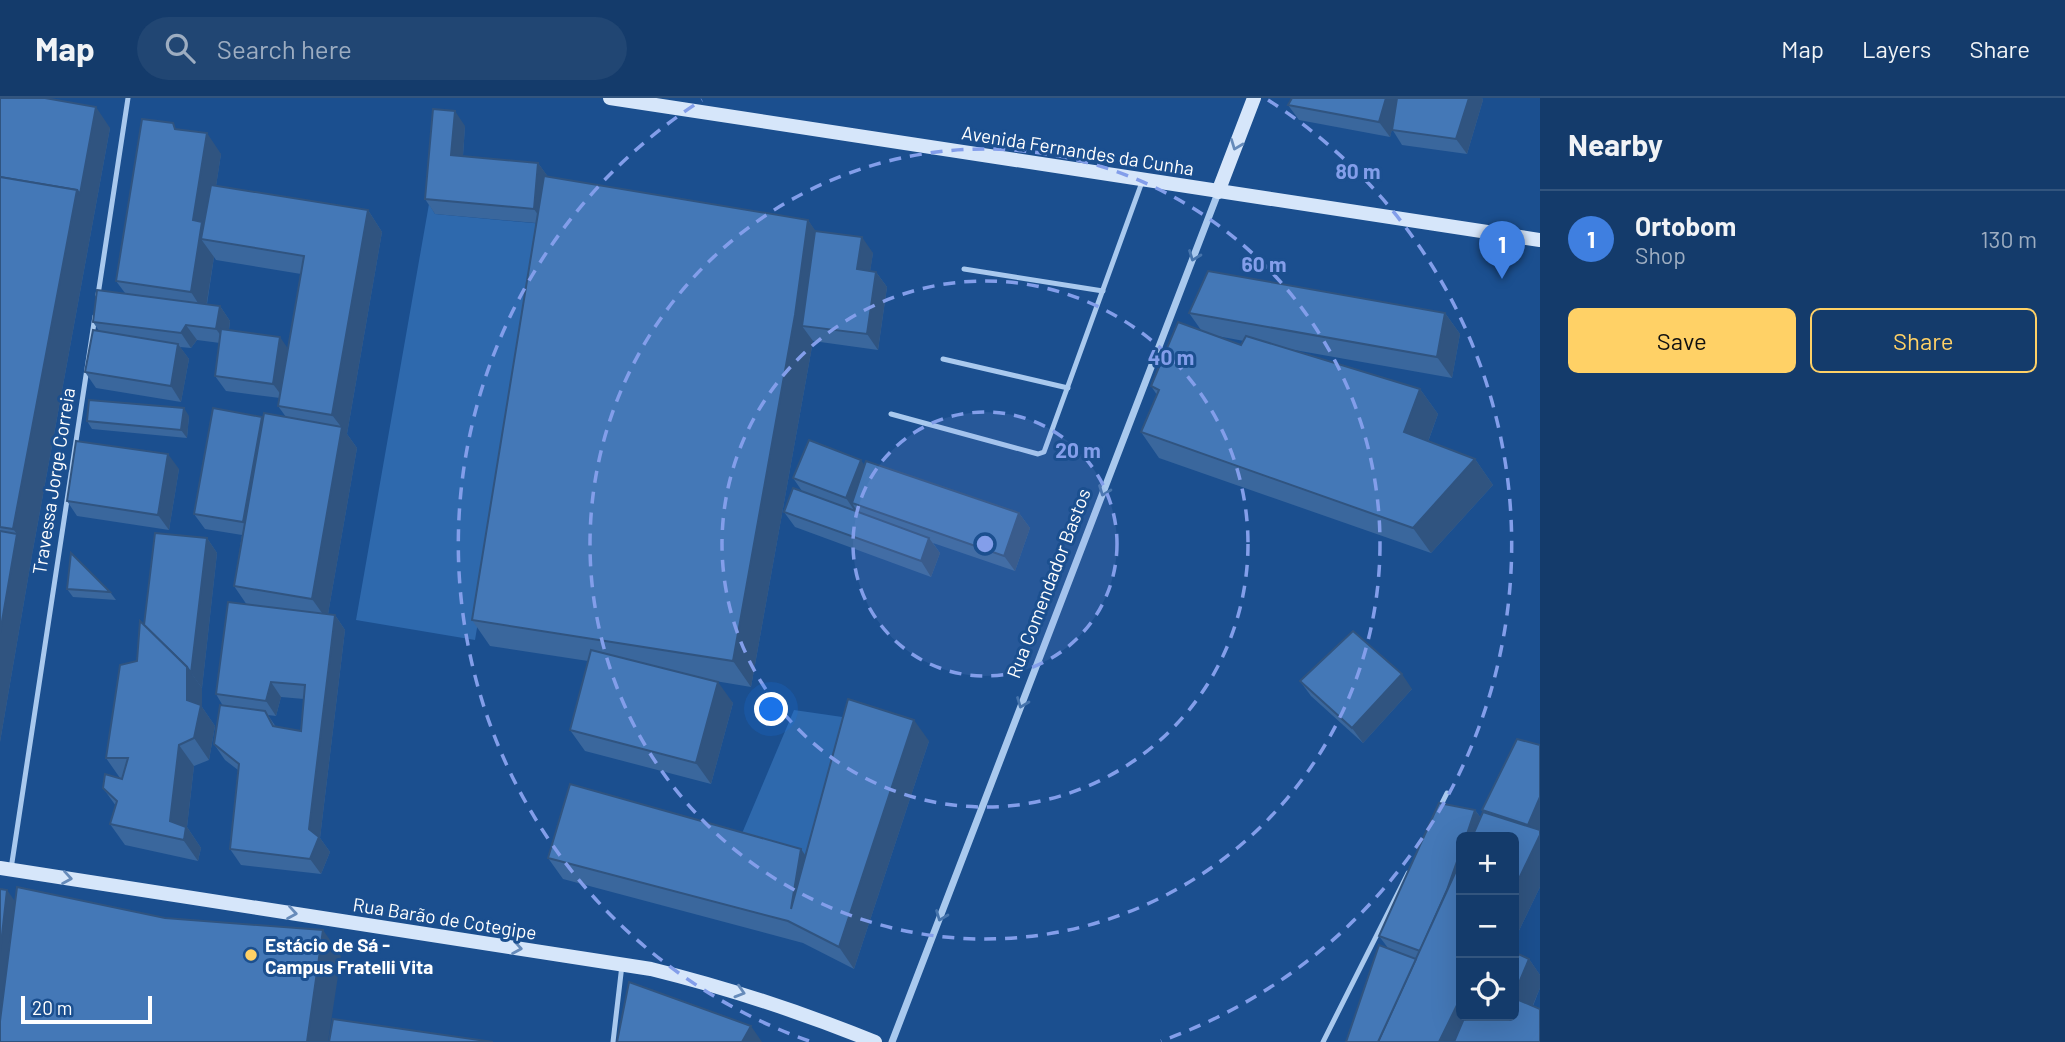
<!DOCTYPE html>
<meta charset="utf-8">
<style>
:root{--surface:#143b6b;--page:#214673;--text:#f1f3f6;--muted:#9dadc1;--line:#33557e;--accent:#ffd166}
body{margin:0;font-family:Barlow,sans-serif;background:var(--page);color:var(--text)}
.controls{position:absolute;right:21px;bottom:21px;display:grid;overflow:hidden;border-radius:10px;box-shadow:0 7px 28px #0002}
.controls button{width:63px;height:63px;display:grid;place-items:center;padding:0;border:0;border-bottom:2px solid var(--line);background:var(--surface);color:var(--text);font:35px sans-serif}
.scale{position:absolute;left:21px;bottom:18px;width:131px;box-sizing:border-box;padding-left:7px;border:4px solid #fff;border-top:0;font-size:19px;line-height:24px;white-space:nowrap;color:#fff;-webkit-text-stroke:5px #1b4f8f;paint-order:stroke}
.you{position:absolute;left:772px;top:612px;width:24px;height:24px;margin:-18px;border:5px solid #fff;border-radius:50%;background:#1a73e8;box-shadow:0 0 0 10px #1a73e833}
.badge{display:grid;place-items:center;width:46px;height:46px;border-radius:50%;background:var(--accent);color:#fff;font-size:23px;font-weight:700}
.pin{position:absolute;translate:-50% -58px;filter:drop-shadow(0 2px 4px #0008)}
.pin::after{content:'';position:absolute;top:37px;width:24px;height:21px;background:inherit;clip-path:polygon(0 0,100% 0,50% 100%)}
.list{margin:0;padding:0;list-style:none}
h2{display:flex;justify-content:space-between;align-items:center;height:91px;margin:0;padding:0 28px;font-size:30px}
h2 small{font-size:23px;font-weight:400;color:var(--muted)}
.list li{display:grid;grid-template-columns:46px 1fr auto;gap:21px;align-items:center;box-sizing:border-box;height:98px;padding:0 28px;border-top:2px solid var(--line)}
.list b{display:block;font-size:26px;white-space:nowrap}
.list p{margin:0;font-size:23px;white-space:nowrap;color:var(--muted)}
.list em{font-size:23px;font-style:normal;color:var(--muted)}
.actions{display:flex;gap:14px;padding:21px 28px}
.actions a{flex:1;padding:16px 0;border:2px solid var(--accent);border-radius:10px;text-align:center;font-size:24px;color:var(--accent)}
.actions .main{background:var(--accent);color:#111}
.icon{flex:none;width:38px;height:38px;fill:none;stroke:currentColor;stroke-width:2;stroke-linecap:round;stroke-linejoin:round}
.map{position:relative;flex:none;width:1540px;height:944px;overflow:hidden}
header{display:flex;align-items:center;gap:42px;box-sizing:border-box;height:98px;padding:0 35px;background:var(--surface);border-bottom:2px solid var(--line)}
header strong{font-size:33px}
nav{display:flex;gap:38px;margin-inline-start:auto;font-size:24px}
.search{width:490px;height:63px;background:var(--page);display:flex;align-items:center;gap:18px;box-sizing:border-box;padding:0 24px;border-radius:38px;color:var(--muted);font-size:26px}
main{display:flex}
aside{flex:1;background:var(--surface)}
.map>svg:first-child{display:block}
.green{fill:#2e69ad}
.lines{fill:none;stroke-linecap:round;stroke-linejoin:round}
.lane{stroke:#a9c9ee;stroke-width:5}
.street{stroke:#a9c9ee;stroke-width:7}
.secondary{stroke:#d6e6fa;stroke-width:14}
.wall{fill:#3a679d;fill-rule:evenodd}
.shaded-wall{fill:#305480}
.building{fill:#4478b7;stroke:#305480;stroke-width:2}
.oneway{stroke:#668bba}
.oneway2{stroke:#4674ac}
.ring{fill:none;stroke:#839eea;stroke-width:3.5;stroke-dasharray:12 9}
.poi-dot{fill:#ffd166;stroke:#1b4f8f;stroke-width:2.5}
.labels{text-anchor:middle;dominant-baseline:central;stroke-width:6;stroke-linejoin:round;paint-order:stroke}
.street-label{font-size:19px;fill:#fff;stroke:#1b4f8f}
.poi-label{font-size:19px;font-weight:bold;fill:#fff;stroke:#1b4f8f;text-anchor:start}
.centre{fill:#839eea;stroke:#1b4f8f;stroke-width:3.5}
.ring-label{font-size:21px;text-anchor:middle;font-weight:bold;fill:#839eea;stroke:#1b4f8f;stroke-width:6;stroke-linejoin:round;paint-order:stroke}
</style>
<header>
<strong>Map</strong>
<div class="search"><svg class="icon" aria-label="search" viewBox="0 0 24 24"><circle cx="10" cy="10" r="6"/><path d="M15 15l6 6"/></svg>Search here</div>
<nav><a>Map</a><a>Layers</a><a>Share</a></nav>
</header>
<main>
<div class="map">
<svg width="1540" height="944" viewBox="0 0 1540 944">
<rect width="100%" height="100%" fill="#1b4f8f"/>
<g class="green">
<polygon points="429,106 435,116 544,126 475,542 356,522"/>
<polygon points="794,612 863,622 816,773 735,752"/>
</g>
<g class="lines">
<g class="lane">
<polyline points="964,171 1103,193"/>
<polyline points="98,197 128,0"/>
<polyline points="943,261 1068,290"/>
<polyline points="891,316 1038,356 1044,354 1142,84"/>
<polyline points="1440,709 1447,695"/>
<polyline points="11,771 95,218"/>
<polyline points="613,944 622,867"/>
<polyline points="1323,944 1408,775"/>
</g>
<polyline class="street" points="892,944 1218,95"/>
<g class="secondary">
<polyline points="610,0 1540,142"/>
<polyline points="1218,94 1254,0"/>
<path d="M0,770L651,871C728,890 801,914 875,944"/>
</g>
</g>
<g class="wall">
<polygon points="0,0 110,30 32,457 0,644"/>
<polygon points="1292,0 1482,0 1483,2 1467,56 1402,47 1392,31 1390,39 1299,22 1288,7"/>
<polygon points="465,28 463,58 538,65 548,79 808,122 815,133 873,155 870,173 876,174 887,189 878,252 813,243 751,589 709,582 733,605 711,686 585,653 570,632 588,563 490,548 472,522 536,125 435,116 425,101"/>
<path d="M177,31L221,56L216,88L368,112L382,134L347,336L357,350L328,516L335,517L345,532L320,740L330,754L321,776L241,767L230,751L238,672L225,662L214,646L223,608L216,596L247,507L234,488L242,437L205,431L194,416L262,319H286L278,308L280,300L226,293L215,278L220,245L197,242L191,250L180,249L189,261L181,304L96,290L85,274L99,233L93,224L125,195L116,183ZM214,159L216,162L301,176L288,251L229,232L230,223L220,208L207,206ZM281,599L304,601L301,633L276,629L268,617L276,618Z"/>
<path d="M1189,215H1445L1460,236L1452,280L1289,251L1420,291L1438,316L1428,344L1475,361L1493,387L1431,455L1159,360L1141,334L1157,297L1151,288L1201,232ZM1217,238L1244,243L1241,247Z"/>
<polygon points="189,318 187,340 92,331 87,323"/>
<polygon points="865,368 1019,415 1030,430 1015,473 933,445 940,455 931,479 795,429 784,414 802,393 793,380"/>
<polygon points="179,371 169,432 77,418 67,403"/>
<polygon points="207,440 217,455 202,590 202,609 215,628 209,662 194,668 187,729 201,750 198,763 125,747 110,726 116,708 103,690 120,680 106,660 137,563 144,527"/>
<polygon points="67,491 110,494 116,502 73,499"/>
<polygon points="1300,583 1412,591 1363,645 1311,598"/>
<polygon points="1517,641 1540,647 1540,789 1514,843 1514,739 1461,739 1461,918 1514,918 1514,854 1529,861 1540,877 1540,890 1533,908 1540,911 1540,944 1346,944 1379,847 1388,850 1379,838 1439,705 1475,712 1481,720 1483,714 1482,712"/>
<polygon points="929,643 854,871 803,845 563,781 548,760 806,758"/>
</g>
<g class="shaded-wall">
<polygon points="1386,0 1401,0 1390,39 1379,24"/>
<polygon points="1469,0 1482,0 1483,2 1467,56 1456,41"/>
<polygon points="96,9 110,30 32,457 0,644 0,535 17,436 13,431 77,92"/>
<polygon points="455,13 465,28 462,72 451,57"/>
<polygon points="207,35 221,56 209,134 201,141 214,159 205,216 191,194 193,122"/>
<polygon points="538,65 549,80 544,126 534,111"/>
<polygon points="368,112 382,134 347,336 357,350 327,522 312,501 342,330 332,317"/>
<polygon points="808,122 826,148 802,228 813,243 751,589 733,563"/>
<polygon points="862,139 873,155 868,187 857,171"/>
<polygon points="876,174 887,189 878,252 867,236"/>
<polygon points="220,208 230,223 227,246 216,231"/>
<polygon points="1445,215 1460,236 1452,280 1437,259"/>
<polygon points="186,227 197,242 191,250 181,235"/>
<polygon points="280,239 291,255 284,301 273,286"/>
<polygon points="178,246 189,261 181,304 171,288"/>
<polygon points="1420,291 1438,316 1422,360 1404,334"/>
<polygon points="184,310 189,318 187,340 181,332"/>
<polygon points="262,319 254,439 243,424"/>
<polygon points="168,356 179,371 169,432 158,417"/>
<polygon points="1475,361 1493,387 1431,455 1413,430"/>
<polygon points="861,362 871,377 852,405 857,413 856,415 846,400"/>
<polygon points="1019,415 1030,430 1015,473 1004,458"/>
<polygon points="207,440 217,455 202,590 191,575"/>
<polygon points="929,440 940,455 931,479 921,463"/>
<polygon points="335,517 345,532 320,740 330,754 321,776 310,761 309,731"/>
<polygon points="187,569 202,590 202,609 215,628 209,662 194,640 187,602"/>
<polygon points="1402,576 1412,591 1363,645 1352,630"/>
<polygon points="271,584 281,599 276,618 266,603"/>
<polygon points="718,584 733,605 711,686 696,665"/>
<polygon points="914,622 929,643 854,871 839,849"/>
<polygon points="179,647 194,668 187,729 201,750 198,763 170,723"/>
<polygon points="1540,699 1540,789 1514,843 1514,791 1528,727"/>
<polygon points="1475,712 1486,727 1482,739 1466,739"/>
<polygon points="801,751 816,773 791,811"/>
<polygon points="1461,752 1461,798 1426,855"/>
<polygon points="7,792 22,813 0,944 0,855"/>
<polygon points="323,832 341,858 328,944 307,944"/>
<polygon points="1529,861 1540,877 1540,890 1527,921 1514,902 1514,897"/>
<polygon points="1461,899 1461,918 1477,918 1464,944 1439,944"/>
<polygon points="751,928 762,944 742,944"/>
</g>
<g class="building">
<polygon points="0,0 45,0 96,9 80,96 77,92 0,79"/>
<polygon points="1292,0 1386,0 1379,24 1288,7"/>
<polygon points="1397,0 1469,0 1456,41 1392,32"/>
<polygon points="433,11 455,13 451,57 538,65 534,111 425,101"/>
<polygon points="142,21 173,25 175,31 207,35 193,122 202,124 191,194 116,183"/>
<polygon points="544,78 808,122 795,217 733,563 472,522"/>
<polygon points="0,79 77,92 13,431 0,429"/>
<polygon points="211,87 368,112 332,317 278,308 304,158 201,141"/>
<polygon points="815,133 862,139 857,171 876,174 867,236 802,228"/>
<polygon points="1208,173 1445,215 1437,259 1189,215"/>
<polygon points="97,192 220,208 216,231 186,227 181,235 93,224"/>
<polygon points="1178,224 1241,247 1246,238 1420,291 1404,334 1475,361 1413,430 1141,334 1159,292 1151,288"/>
<polygon points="221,231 280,239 273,286 215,278"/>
<polygon points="93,232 178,246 171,288 85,274"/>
<polygon points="89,302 184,310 181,332 87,323"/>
<polygon points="213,310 262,319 243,424 194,416"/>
<polygon points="264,315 342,329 312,501 234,488"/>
<polygon points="809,342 861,362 846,400 793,380"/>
<polygon points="76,343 168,356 158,417 67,403"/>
<polygon points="866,363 1019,415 1004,458 852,405"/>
<polygon points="793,390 929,440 921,463 784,414"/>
<polygon points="0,433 17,436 0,535"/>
<polygon points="155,435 207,440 191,575 187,569 144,527"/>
<polygon points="71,455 110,494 67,491"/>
<polygon points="228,504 335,517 309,731 319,739 310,761 230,751 239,666 214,646 220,607 265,613 273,628 301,633 305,587 271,584 266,603 216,596"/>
<polygon points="140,523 187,569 187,602 201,607 194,640 179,647 170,723 186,729 184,742 110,726 117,703 103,690 105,676 122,681 128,660 106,660 120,567 137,563"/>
<polygon points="1353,533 1402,576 1352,630 1300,583"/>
<polygon points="591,552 718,584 696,665 570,632"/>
<polygon points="848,601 914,622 839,849 788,823 548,760 570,686 801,751 791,811"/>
<polygon points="1517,641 1540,647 1540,699 1528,727 1482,712"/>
<polygon points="1439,705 1475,712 1466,739 1461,739 1461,752 1447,792 1420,853 1379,838"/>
<polygon points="1483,714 1540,732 1540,737 1514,791 1514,739 1472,739"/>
<polygon points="1461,762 1461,899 1439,944 1378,944"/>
<polygon points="17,789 165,820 323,832 307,944 0,944 0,923"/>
<polygon points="0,791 7,792 0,855"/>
<polygon points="1379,847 1416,861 1378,944 1346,944"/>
<polygon points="1514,854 1529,861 1514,897"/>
<polygon points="629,884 751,928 742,944 617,944"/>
<polygon points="1514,900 1540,911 1540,944 1454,944 1465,918 1514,918"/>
<polygon points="333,921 493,944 329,944"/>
</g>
<defs><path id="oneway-chevron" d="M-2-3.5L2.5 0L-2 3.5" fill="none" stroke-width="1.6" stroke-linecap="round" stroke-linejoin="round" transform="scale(1.75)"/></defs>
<g class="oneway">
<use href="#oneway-chevron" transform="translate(1236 47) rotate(111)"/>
<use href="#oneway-chevron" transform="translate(67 780) rotate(9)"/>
<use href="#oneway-chevron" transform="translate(292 815) rotate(9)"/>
<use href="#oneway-chevron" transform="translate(517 850) rotate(9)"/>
<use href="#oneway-chevron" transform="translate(740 894) rotate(17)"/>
</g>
<g class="oneway2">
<use href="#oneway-chevron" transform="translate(1194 158) rotate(111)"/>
<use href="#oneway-chevron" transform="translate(1104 393) rotate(111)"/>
<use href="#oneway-chevron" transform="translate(1022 605) rotate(111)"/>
<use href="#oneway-chevron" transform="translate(941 818) rotate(111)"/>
</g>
<circle cx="985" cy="446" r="132" fill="#839eea" fill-opacity=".12"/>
<g class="ring">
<circle cx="985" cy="446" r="132"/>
<circle cx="985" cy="446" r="263"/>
<circle cx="985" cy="446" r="395"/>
<path d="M809 943A527 527 0 0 1 702 2M1268 2A527 527 0 0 1 1161 943"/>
</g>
<circle class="poi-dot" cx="251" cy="857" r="7"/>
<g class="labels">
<g class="street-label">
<text transform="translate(1078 52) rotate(9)">Avenida Fernandes da Cunha</text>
<text transform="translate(53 383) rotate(-81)">Travessa Jorge Correia</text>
<text transform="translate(1048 485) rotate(-69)">Rua Comendador Bastos</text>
<text transform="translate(445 820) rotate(9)">Rua Barão de Cotegipe</text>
</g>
<g class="poi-label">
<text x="265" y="846">Estácio de Sá -<tspan x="265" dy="22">Campus Fratelli Vita</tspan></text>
</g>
</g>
<circle cx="985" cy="446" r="10" class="centre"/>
<g class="ring-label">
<text x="1358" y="81">80 m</text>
<text x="1264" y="174">60 m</text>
<text x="1171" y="267">40 m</text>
<text x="1078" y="360">20 m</text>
</g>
</svg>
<div class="controls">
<button>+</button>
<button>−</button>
<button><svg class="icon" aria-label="locate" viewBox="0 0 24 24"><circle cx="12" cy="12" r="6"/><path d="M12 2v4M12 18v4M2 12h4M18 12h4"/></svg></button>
</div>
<div class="scale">20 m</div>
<div class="you"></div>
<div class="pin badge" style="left:1502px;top:181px;background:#3f7fe0">1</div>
</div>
<aside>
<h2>Nearby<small></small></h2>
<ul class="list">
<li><span class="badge" style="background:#3f7fe0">1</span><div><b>Ortobom</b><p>Shop</p></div><em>130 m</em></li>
</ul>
<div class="actions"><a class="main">Save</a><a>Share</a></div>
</aside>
</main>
